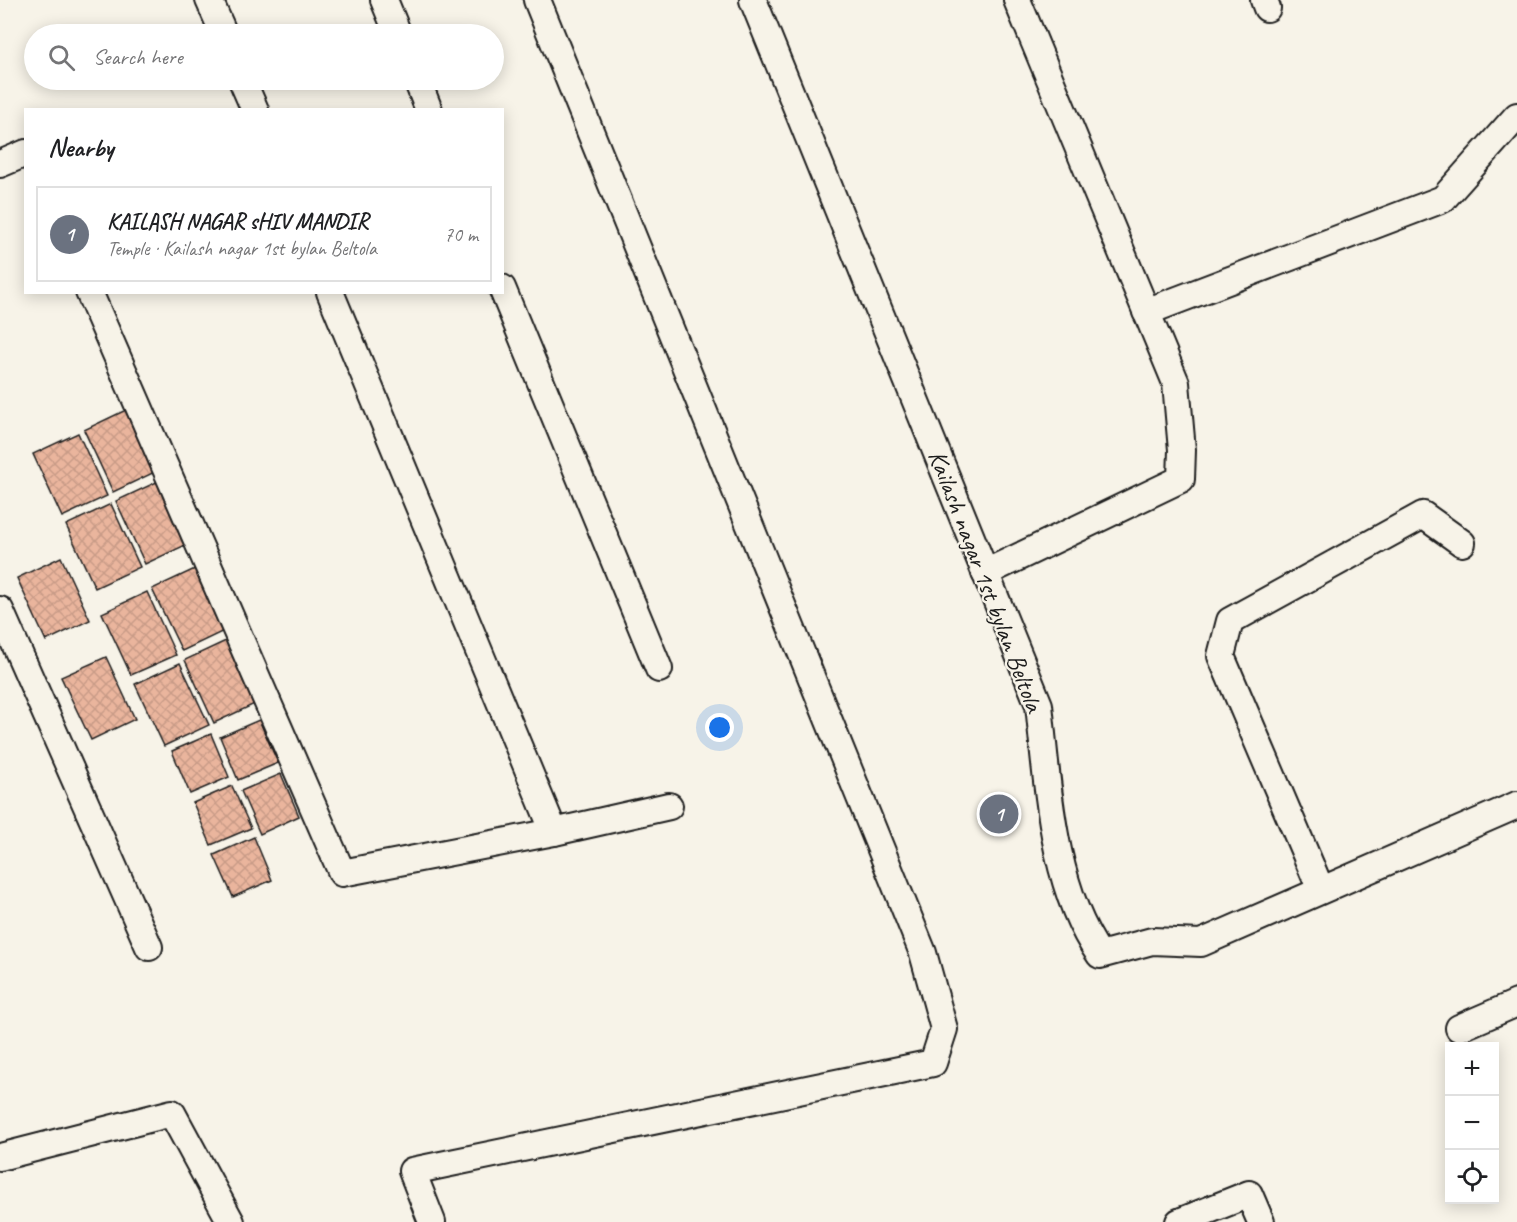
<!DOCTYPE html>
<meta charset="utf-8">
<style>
:root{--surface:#fff;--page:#f2f2f2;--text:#202124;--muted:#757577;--line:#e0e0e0;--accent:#d93025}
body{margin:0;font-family:Caveat,sans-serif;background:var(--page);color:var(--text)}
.controls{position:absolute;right:18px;bottom:18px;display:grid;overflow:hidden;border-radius:0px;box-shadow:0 3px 15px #0003}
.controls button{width:54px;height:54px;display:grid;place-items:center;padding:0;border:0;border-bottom:2px solid var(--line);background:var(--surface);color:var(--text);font:30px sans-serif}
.you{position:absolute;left:720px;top:728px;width:21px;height:21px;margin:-15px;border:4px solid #fff;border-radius:50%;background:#1a73e8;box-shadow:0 0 0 9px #1a73e833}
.badge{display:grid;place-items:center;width:39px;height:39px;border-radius:50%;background:var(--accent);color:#fff;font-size:20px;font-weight:700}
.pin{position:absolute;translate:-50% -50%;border:3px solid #fff;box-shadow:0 2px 6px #0006}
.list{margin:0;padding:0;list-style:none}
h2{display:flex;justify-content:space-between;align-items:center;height:78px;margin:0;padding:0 24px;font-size:26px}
h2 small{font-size:20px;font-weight:400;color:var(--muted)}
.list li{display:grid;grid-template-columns:39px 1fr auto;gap:18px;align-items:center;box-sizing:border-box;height:96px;margin:0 12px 12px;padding:0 12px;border:2px solid var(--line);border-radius:0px}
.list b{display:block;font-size:22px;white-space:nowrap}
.list p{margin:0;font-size:20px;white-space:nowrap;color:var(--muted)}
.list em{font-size:20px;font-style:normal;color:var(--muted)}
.icon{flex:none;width:33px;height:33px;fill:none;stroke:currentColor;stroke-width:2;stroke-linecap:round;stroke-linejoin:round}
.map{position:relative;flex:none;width:1517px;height:1222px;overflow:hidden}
.search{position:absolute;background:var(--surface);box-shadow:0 3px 15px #0003;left:24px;top:24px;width:480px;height:66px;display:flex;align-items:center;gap:15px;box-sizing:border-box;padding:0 21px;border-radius:33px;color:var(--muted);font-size:22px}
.panel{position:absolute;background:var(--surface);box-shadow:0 3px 15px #0003;left:24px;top:108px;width:480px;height:186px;border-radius:0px}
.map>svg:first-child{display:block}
.building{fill:url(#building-cross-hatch);stroke:#1c1c1c;stroke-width:1.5}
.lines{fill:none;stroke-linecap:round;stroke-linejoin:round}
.street-casing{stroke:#1c1c1c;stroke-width:30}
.street{stroke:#f7f3e8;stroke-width:26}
.labels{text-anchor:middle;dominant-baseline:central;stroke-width:4.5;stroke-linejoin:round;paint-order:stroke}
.street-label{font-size:26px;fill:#1c1c1c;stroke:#f7f3e8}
</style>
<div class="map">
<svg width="1517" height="1222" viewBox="0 0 1517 1222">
<defs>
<pattern id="building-cross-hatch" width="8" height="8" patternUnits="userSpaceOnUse" patternTransform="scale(1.5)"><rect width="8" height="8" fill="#eab59d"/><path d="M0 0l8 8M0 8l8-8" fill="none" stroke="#c89b87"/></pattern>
</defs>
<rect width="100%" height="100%" fill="#f7f3e8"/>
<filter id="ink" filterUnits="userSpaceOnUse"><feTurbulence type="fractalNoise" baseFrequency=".0167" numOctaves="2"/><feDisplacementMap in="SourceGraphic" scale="12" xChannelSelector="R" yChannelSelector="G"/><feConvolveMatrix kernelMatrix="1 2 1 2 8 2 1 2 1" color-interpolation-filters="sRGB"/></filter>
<g filter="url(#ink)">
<g class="building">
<polygon points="128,409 157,471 113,492 84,430"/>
<polygon points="78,433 107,496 62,517 33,454"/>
<polygon points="161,480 190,543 145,564 116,501"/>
<polygon points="111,504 140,567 95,588 66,525"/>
<polygon points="61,557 90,620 46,641 17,578"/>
<polygon points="197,568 226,630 182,651 152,589"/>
<polygon points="147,592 176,655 131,675 102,613"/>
<polygon points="230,639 259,702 214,723 185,660"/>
<polygon points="106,657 135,719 91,740 61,677"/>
<polygon points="180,663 209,725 164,746 135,684"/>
<polygon points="259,720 278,763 238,780 220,737"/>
<polygon points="211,734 229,777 190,794 172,751"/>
<polygon points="281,774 299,816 260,834 241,791"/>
<polygon points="232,786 251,828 211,845 193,803"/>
<polygon points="254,837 272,880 233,897 214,855"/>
</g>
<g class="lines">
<g class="street-casing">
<g id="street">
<polyline points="209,0 224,34"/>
<polyline points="384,0 398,34"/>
<path d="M753,0L1039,705C1048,786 1052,887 1100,955L1152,941L1201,943L1517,805"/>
<polyline points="1264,0 1267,8"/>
<polyline points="242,80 255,110"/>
<polyline points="417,80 429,110"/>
<polyline points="0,164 26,153"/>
<polyline points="502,288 659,669"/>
<polyline points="89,292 342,873 554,832 669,806"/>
<polyline points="330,292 554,832"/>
<polyline points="1146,312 1443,199 1517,116"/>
<polyline points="985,573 1181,479 1182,450 1176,383 1017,0"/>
<polyline points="0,610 149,947"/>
<polyline points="1321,890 1221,656 1230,621 1423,515 1462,543"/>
<polyline points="1459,1028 1517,1003"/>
<polyline points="0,1157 172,1113 231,1222"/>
<polyline points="432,1222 412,1171 933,1063 944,1029 923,953 537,0"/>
<polyline points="1179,1222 1249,1194 1261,1222"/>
</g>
</g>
<use href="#street" class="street"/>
</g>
</g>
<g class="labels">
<g class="street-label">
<text transform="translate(986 581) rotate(69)">Kailash nagar 1st bylan Beltola</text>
</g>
</g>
</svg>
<div class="controls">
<button>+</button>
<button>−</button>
<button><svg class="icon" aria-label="locate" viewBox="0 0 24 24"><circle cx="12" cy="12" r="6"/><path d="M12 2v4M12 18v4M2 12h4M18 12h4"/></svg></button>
</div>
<div class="you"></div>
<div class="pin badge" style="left:999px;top:814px;background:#6b7280">1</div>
<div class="search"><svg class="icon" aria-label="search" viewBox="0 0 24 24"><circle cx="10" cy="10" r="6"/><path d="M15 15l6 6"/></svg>Search here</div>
<section class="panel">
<h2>Nearby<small></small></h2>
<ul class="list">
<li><span class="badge" style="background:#6b7280">1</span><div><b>KAILASH NAGAR sHIV MANDIR</b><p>Temple · Kailash nagar 1st bylan Beltola</p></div><em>70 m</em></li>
</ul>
</section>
</div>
